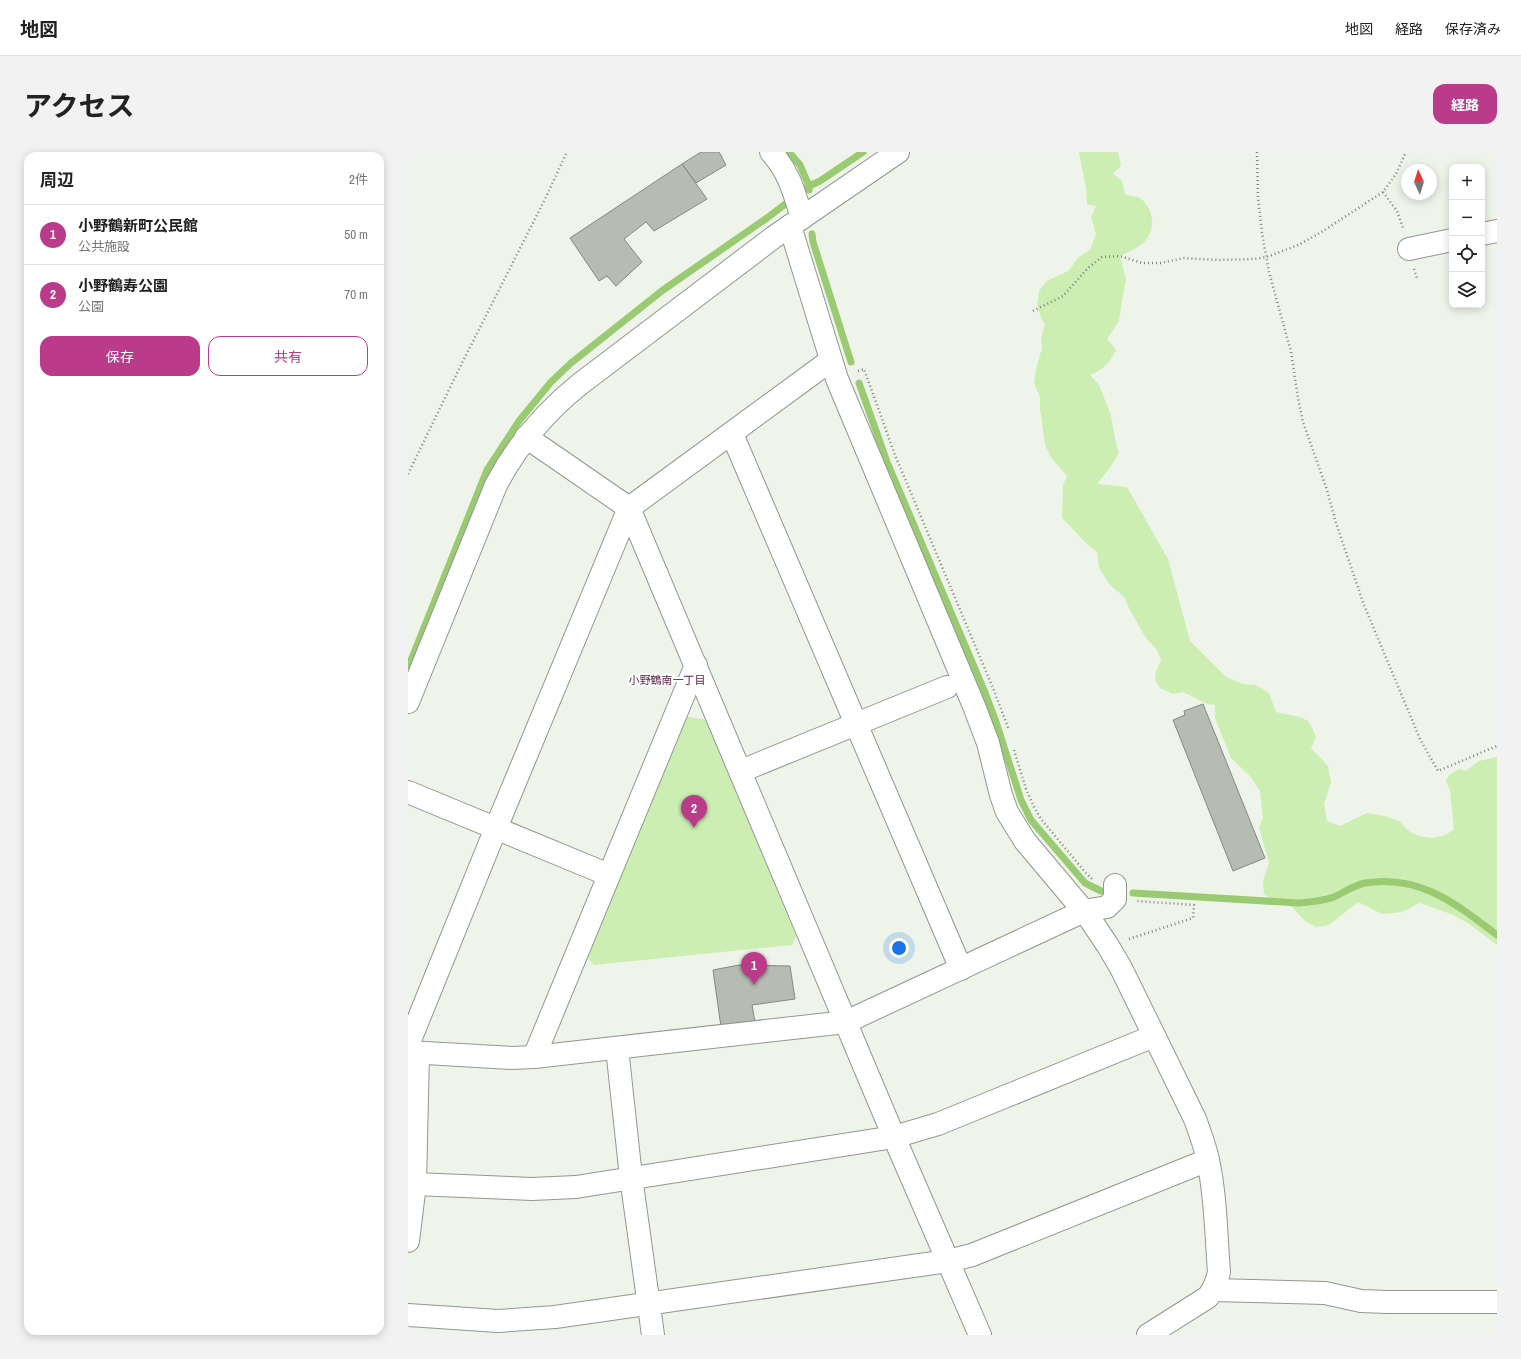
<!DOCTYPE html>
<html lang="ja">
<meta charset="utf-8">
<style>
:root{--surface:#fff;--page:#f2f2f2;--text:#222;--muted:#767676;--line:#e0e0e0;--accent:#b93b8a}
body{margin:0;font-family:"Archivo Narrow","Noto Sans JP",sans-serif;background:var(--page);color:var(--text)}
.controls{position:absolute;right:12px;top:12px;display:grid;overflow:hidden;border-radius:8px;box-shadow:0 2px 10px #0003}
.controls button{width:36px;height:36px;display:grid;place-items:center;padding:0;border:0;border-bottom:1px solid var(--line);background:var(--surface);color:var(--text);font:20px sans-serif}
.compass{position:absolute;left:993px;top:12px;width:36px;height:36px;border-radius:50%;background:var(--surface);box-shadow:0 2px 10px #0003;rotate:356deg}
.you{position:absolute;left:491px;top:796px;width:14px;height:14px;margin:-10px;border:3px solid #fff;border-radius:50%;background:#1a73e8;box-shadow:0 0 0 6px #1a73e833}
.badge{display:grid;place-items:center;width:26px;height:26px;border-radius:50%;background:var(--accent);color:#fff;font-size:13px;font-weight:700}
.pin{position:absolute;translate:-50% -33px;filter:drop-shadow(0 1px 2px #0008)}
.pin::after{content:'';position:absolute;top:21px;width:14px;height:12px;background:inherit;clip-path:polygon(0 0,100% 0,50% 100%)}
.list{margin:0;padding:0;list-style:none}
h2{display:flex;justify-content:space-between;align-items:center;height:52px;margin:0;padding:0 16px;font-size:17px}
h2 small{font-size:13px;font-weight:400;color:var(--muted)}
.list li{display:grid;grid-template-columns:26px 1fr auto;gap:12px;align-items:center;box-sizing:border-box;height:60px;padding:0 16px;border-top:1px solid var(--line)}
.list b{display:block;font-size:15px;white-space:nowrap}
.list p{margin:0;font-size:13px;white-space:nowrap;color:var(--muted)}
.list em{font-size:13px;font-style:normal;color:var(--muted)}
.actions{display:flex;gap:8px;padding:12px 16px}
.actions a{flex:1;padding:9px 0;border:1px solid var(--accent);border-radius:12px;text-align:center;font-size:14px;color:var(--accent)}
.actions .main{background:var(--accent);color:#fff}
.icon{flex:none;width:22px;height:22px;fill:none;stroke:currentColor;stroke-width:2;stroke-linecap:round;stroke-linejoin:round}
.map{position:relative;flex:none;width:1089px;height:1183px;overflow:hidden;border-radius:12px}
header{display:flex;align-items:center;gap:24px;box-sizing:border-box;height:56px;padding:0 20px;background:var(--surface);border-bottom:1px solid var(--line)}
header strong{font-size:19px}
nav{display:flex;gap:22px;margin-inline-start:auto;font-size:14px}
.intro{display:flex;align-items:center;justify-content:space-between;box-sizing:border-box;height:96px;padding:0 24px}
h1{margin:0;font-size:28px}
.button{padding:10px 18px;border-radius:12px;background:var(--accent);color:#fff;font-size:14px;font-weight:700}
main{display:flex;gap:24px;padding:0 24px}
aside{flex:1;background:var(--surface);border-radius:12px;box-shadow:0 2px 10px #0003}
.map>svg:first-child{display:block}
.green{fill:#cceeb2}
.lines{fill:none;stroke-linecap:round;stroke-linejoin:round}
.stream{stroke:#9aca71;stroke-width:7}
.building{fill:#b6bcb2;stroke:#848a80}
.minor-casing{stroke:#92988e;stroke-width:24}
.path{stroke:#7f837c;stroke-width:2.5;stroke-dasharray:1 3;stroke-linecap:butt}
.minor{stroke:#fff;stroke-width:22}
.labels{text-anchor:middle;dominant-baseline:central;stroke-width:4;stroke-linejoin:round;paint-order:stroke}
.neighbourhood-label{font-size:11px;fill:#602348;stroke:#fff}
</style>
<header>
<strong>地図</strong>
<nav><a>地図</a><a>経路</a><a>保存済み</a></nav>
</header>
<div class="intro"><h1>アクセス</h1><a class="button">経路</a></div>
<main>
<aside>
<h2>周辺<small>2件</small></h2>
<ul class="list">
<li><span class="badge">1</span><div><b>小野鶴新町公民館</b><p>公共施設</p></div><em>50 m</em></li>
<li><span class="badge">2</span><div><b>小野鶴寿公園</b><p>公園</p></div><em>70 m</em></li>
</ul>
<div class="actions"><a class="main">保存</a><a>共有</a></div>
</aside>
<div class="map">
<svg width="1089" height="1183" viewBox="0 0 1089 1183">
<rect width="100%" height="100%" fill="#eef4e9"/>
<g class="green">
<path d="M671,0H710L713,14L705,22L714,29L717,43C721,44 728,44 732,46C744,55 748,72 740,85C735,94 721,100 712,104L718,127L713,155L711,169L699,187L708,198C701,212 696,217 682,223L691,233L703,263L707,287L711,301L703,314L689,332L719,335L760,407L782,489L818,525L835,532L848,533L861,541L868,560C876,562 897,565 901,570C904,574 906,581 908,585L903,596L920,614L923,630L916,652L919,669L932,674L959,661L977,664L991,669L1002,680L1011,684L1024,686L1035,684L1046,678L1042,639L1038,629L1041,623L1051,617L1058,619L1071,609L1089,605V793L1060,771L1043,762L1012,751L994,760L974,762L950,750L921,773L908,775L897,769L884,755L865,748L856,742L855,729L861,711L851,675L855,666L852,639L842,624L823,606L807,566V553L799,552L775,540L765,542L752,536L747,528L748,519L753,508L749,498L738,486L722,458L716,445L701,432L691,415L689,400L680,393L654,366L655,333L659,324L642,304L637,292L632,257V245L626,231L628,217L634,196L633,185L637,173L633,166L629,152L631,139L639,129L660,119L671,105L682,98L688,82L683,65L688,54L679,52L678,37Z"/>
<polygon points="276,564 299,568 388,784 384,793 186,813 176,802"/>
</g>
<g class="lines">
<g class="stream">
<polyline points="401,38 401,34 412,29 455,0"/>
<polyline points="404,82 405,90 443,210"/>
<polyline points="451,231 479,310 576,538 588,570 613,648 623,668 677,731 693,739"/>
<polyline points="0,516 79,318 111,269 143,230 163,211 255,138 359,66 401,34 392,13 381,0"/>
<path d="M725,741L891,751C903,750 915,749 926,745C937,740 946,733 957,731C1012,722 1048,752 1089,783"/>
</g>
</g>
<g class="building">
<polygon points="293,0 311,0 318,13 288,31 274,12"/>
<polygon points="274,12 299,47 246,79 238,70 216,87 234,110 208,134 199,124 191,129 162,86"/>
<polygon points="795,552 857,706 825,719 765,568 777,563 776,559"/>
<polygon points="331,813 382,814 387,847 344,853 347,870 313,875 305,818"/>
</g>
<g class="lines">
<g class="minor-casing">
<g id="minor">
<path d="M363,0C381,20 386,40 394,66"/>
<path d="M382,74L429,227L566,554L580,591L593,643L599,660L617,689L680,764L700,794L713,816L787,967C792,981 797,994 800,1008C808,1045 808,1083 811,1120C809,1130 806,1137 800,1145L740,1183"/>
<polyline points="1074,82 1089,79"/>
<polyline points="1001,97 1044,88"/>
<polyline points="324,282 553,817"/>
<polyline points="118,285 221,356 486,985 572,1183"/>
<path d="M0,550L88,333C109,293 137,260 172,232L366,85L490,0"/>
<polyline points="333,619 539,535"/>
<polyline points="0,640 201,723"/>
<polyline points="0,893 88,676 221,356 423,208"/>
<polyline points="209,896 223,1025 245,1183"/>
<polyline points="0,900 104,906 126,905 438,870 676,759 699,755 707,747 707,733"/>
<polyline points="126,905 288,513"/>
<polyline points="7,1032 124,1037 168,1035 486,985 530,972 746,884"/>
<polyline points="0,1089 7,1032 10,901"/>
<polyline points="805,1138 917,1141 953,1149 979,1150 1089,1150"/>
<polyline points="0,1163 90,1169 147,1165 540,1109 564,1103 800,1008"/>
</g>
</g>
<g class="path">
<polyline points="849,0 850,45 854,81 861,120 883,200 890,246 895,270 919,338 927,368 956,453 1012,587 1030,619 1089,594"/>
<polyline points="975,40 989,59 995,76"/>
<polyline points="1006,117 1009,126"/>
<polyline points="625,159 655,144 680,116 694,105 712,104 734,111 753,111 776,106 810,108 846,107 859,105 890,93 912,81 975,40 988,22 998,0"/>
<polyline points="450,219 456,217 487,303 585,536 601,578"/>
<polyline points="0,322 51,217 137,47 159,0"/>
<polyline points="606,598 618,637 626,655 633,667 677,720 685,728"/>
<polyline points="721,787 785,766 786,753 729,749"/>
</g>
<use href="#minor" class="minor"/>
</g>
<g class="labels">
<g class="neighbourhood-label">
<text x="259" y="528">小野鶴南一丁目</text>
</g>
</g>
</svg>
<div class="controls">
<button>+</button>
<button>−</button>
<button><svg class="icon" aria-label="locate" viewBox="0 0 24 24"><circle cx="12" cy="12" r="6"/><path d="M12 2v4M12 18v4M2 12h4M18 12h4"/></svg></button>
<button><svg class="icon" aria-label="layers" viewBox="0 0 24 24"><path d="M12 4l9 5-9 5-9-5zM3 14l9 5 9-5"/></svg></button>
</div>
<svg class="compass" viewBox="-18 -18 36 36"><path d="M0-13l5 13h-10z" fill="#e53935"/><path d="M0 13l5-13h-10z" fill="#767676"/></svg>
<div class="you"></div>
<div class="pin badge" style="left:346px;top:833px">1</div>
<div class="pin badge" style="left:286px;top:676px">2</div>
</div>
</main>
